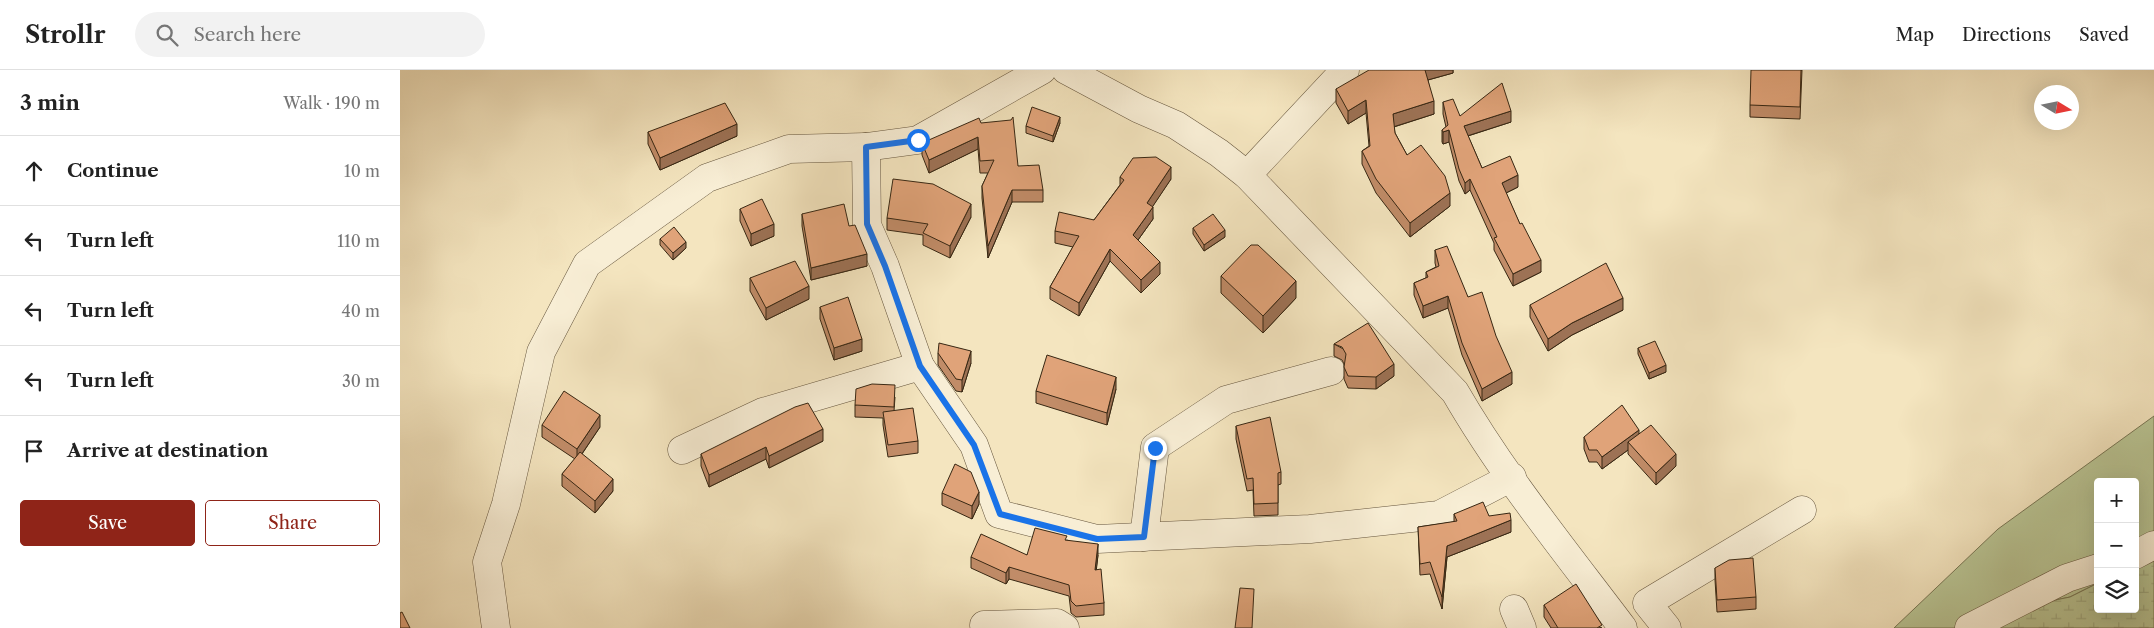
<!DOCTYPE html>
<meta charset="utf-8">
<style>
:root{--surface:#fff;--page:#f2f2f2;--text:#222;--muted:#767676;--line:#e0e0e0;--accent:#8f2418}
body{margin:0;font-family:"Libre Caslon Text",serif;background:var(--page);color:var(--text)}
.controls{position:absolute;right:15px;bottom:15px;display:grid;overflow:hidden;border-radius:5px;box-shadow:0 5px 20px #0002}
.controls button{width:45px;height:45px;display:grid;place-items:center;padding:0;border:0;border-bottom:1px solid var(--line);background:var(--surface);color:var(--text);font:25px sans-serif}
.compass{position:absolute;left:1634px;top:15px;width:45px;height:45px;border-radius:50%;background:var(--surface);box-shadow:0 5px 20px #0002;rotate:100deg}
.stop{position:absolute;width:15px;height:15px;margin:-11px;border:4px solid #1a73e8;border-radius:50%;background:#fff}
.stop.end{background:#1a73e8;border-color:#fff;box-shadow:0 1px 5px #0008}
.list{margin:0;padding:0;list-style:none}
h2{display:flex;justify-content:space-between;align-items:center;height:65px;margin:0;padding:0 20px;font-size:21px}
h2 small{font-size:16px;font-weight:400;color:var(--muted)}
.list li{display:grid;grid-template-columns:32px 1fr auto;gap:15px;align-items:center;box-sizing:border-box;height:70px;padding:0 20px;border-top:1px solid var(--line)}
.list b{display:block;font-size:19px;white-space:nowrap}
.list em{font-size:16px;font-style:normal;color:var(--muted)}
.actions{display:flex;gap:10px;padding:15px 20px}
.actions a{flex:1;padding:11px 0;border:1px solid var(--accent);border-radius:5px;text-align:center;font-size:18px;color:var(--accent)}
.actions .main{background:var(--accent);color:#fff}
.icon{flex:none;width:28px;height:28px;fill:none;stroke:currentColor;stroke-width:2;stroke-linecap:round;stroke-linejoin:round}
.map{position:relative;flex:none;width:1754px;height:558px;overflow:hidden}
header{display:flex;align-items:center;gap:30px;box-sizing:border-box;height:70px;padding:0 25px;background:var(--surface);border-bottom:1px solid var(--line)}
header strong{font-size:24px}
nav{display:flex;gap:28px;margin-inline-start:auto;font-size:18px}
.search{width:350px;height:45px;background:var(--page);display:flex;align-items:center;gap:12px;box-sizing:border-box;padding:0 18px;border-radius:28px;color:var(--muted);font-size:19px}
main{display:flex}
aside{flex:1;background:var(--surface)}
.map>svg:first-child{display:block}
.green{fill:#b9c594;stroke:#787654}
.wetland{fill:url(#wetland-marsh);stroke:#787654}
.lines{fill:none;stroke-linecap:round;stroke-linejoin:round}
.minor-casing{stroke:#66563e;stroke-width:29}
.minor{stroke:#f8eed5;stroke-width:28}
.wall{fill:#c18c68;stroke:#372713}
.shaded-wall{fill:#9d7255;stroke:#372713}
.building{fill:#e0a379;stroke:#372713}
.route{stroke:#1a73e8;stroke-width:6}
</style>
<header>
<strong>Strollr</strong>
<div class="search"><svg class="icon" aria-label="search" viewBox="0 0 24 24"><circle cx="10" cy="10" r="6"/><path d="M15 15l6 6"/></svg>Search here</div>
<nav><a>Map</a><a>Directions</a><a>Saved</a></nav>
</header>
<main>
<aside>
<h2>3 min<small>Walk · 190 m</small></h2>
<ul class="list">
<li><svg class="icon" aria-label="ahead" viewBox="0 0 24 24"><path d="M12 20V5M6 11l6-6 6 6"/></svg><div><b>Continue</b></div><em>10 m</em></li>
<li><svg class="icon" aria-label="left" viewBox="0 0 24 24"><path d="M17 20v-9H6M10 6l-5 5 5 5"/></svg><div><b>Turn left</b></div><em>110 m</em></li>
<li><svg class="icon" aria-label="left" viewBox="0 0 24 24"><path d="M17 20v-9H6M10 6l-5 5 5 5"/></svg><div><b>Turn left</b></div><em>40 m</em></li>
<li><svg class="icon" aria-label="left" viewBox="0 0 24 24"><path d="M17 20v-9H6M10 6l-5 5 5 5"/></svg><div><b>Turn left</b></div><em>30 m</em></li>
<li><svg class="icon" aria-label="arrive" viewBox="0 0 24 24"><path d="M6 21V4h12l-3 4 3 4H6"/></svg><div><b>Arrive at destination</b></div></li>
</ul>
<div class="actions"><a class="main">Save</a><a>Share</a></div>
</aside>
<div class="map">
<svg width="1754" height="558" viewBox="0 0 1754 558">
<defs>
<pattern id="wetland-marsh" width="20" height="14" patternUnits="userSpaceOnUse" patternTransform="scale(1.25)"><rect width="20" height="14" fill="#b9c594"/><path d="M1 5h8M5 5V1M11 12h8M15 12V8" fill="none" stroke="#a0a97f"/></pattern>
</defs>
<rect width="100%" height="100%" fill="#f4e5bf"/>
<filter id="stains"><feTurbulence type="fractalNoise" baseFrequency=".004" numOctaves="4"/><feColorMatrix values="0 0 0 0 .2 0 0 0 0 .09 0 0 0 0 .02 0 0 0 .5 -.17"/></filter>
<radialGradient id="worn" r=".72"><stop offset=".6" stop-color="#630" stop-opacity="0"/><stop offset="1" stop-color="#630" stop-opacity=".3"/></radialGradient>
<polygon class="green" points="1754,346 1754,485 1735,494 1735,412 1698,412 1698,513 1670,527 1597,542 1569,558 1494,558 1598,459"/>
<polygon class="wetland" points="1754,485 1754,558 1569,558 1597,542 1670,527 1698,513 1698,539 1735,539 1735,494"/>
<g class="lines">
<g class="minor-casing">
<g id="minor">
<path d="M666,0L739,39L776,55L819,83L847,105L1055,322C1103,405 1165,481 1223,558"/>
<polyline points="466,77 467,155 485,196 520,296 574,375 599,444 697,469 910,459 1039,445 1112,407"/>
<polyline points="847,105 945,0"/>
<polyline points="282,380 363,342 520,296"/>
<polyline points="744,467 755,377 826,330 931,301"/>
<polyline points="1735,485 1754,475"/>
<polyline points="1114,539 1122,558"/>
<polyline points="584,555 657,553 665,558"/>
<polyline points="96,558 87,492 106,434 141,282 187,194 307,108 389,79 466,77 518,70 642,0"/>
<polyline points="1267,558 1247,533 1402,440"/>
<polyline points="1569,558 1667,508 1698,498"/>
</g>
</g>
<use href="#minor" class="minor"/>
</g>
<g class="wall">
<polygon points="1053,0 1053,3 1028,10 1034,44 994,57 995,63 1007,85 1050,136 1010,167 976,123 962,94 962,81 969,76 966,43 948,54 936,33 936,19"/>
<polygon points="1402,0 1400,49 1350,47 1350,35"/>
<polygon points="1043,32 1060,46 1111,52 1068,66 1082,98 1118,117 1106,123 1141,202 1113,216 1094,180 1094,173 1070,120 1065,124 1059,111 1049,72 1043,74 1042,72 1042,60 1046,57 1043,44"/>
<polygon points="581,53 618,96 643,120 643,132 612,132 588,188 582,128 582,116 588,103 580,103 578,79 529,103 522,85 522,73"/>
<polygon points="660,53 653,72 626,63 626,56"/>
<polygon points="248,62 337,66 260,100 248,74"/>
<polygon points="720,107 771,109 752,137 753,149 738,170 760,204 741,223 710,191 679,246 650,229 650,217 673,177 655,173 655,161 694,150 720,115"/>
<polygon points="340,139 374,166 351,176 340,151"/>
<polygon points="402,144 449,156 467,196 411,210 402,156"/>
<polygon points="571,147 550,188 523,175 523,165 487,160 487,148"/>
<polygon points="793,158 825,167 804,181 793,164"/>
<polygon points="260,169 286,178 273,190 260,175"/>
<polygon points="1035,180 1068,227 1112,314 1082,331 1062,285 1048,238 1023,248 1014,225 1014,213 1026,208 1026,202 1036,197 1035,193"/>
<polygon points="821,206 896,228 863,263 821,223"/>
<polygon points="350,208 409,229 366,250 350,221"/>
<polygon points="1130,235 1223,240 1172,265 1148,281 1130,247"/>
<polygon points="420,237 462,281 434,290 420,249"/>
<polygon points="934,274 994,306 976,319 948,318 944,309 944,294 942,290 934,286"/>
<polygon points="1238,278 1266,302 1249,309 1238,284"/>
<polygon points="538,283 571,293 562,322 556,321 538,295"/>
<polygon points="716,319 707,355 636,333 636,321"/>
<polygon points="495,327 494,341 518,371 518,383 488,387 483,355 483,348 455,347 455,335"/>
<polygon points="142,355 200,357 182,384 213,421 195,443 162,416 162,404 175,389 142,367"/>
<polygon points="836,356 881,402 881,414 878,415 878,445 854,446 853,420 847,421 836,369"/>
<polygon points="1239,364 1276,396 1256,415 1228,384 1228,380 1202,399 1197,392 1189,392 1184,379 1184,367"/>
<polygon points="423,371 369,398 366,389 309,417 301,396 301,384"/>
<polygon points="542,423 579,434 572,449 542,435"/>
<polygon points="1054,444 1089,446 1111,462 1047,487 1042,539 1030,504 1020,505 1018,457 1054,452"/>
<polygon points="667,470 698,485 696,500 704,533 704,545 676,547 671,543 669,526 609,509 606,514 571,498 571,487 627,485"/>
<polygon points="1315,498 1356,527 1356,539 1317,542 1315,510"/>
<polygon points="1144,535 1202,558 1151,558 1144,547"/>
</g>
<g class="shaded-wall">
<polygon points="1024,0 1053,0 1053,3 1024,11"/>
<polygon points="966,30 966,43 948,54 948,41"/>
<polygon points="1034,31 1034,44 993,57 993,44"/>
<polygon points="1111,41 1111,52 1064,67 1064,56"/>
<polygon points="660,47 660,53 653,72 653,66"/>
<polygon points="337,54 337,66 260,100 260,88"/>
<polygon points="1049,60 1049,72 1043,74 1043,62"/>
<polygon points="578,67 578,79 529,103 529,90"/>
<polygon points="771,97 771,109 747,145 747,133"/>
<polygon points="1118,105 1118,117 1102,125 1102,113"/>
<polygon points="1070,109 1070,120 1065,124 1065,113"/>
<polygon points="612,120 612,132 588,188 588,176"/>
<polygon points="1050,123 1050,136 1010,167 1010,153"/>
<polygon points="571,134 571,147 550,188 550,176"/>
<polygon points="753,137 753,149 733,177 733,165"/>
<polygon points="374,154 374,166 351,176 351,164"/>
<polygon points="825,160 825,167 804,181 804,175"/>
<polygon points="286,172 286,178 273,190 273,183"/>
<polygon points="710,179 710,191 679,246 679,233"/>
<polygon points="467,184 467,196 411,210 411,198"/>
<polygon points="1141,190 1141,202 1113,216 1113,204"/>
<polygon points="760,192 760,204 741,223 741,210"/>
<polygon points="896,211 896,228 863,263 863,246"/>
<polygon points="409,216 409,229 366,250 366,238"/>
<polygon points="1048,226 1048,238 1023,248 1023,236"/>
<polygon points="1223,228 1223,240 1172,265 1148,281 1148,269 1172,253"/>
<polygon points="462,269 462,281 434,290 434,278"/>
<polygon points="571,281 571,293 562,322 562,310"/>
<polygon points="994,294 994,306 976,319 976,307"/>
<polygon points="1266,295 1266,302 1249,309 1249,303"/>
<polygon points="1112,302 1112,314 1082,331 1082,319"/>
<polygon points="716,307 716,319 707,355 707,343"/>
<polygon points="200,345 200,357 177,391 177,379"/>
<polygon points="423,359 423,371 369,398 369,386"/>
<polygon points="1239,360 1239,372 1228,372 1228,380 1202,399 1202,387"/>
<polygon points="366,377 366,389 309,417 309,405"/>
<polygon points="1276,384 1276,396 1256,415 1256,403"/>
<polygon points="213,409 213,421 195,443 195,431"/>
<polygon points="579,422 579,434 572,449 572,436"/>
<polygon points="1111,450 1111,462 1047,487 1042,539 1042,527 1047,476"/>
<polygon points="698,474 698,485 695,512 695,500"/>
<polygon points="609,497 609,509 606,514 606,503"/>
</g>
<g class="building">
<polygon points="969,0 1025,0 1034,31 993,44 995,63 1007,85 1021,75 1045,106 1050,123 1010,153 976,109 962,81 970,76 966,30 948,41 936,19"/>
<polygon points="1351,0 1401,0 1400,37 1350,35"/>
<polygon points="1102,13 1111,41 1064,56 1082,98 1110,86 1118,105 1102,113 1120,154 1122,153 1141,190 1113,204 1094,168 1097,167 1070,109 1065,113 1059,99 1049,60 1043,62 1042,60 1048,55 1043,32 1053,29 1060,46"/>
<polygon points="325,33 337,54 260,88 248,62"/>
<polygon points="632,37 660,47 653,66 626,56"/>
<polygon points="613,47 618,96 639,95 643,120 612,120 588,176 582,116 594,90 580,91 578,67 529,90 522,73 579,48 581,53 611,50"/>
<polygon points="756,87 771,97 747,133 753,137 733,165 760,192 741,210 710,179 679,233 650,217 679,166 655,161 659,142 694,150 724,110 720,107 733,88"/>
<polygon points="493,109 533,114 571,134 550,176 523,163 528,154 487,148"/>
<polygon points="362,129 374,154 351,164 340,139"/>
<polygon points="444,134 449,156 455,155 467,184 411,198 402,144"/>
<polygon points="813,144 825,160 804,175 793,158"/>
<polygon points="274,157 286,172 273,183 260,169"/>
<polygon points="851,175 858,175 896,211 863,246 821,206"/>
<polygon points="1047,176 1068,227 1082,222 1096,266 1112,302 1082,319 1062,273 1048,226 1023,236 1014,213 1028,207 1026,202 1039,196 1035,180"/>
<polygon points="395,191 409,216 366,238 350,208"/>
<polygon points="1206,193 1223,228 1172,253 1148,269 1130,235"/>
<polygon points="448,227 462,269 434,278 420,237"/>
<polygon points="968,253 994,294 976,307 948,306 944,297 946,284 942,277 934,274"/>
<polygon points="1255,271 1266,295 1249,303 1238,278"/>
<polygon points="539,273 571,281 562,310 556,309 538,283"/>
<polygon points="647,285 716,307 707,343 636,321"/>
<polygon points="472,314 495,315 494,337 455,335 456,319"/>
<polygon points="164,321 200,345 177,379 142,355"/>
<polygon points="408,333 423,359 369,386 366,377 309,405 301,384 395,337"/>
<polygon points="1222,335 1239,360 1202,387 1197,380 1189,380 1184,367"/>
<polygon points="513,338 518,371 488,375 483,342"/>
<polygon points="870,347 881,402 878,403 878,433 854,434 853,408 847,409 836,356"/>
<polygon points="1251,355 1276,384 1256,403 1228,372"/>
<polygon points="180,382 213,409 195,431 162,404"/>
<polygon points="555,394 571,402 579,422 572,436 542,423"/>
<polygon points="1083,432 1089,446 1110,443 1111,450 1047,476 1042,527 1030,492 1020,494 1018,457 1057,451 1054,444"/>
<polygon points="635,458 667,466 665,470 698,474 695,500 701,499 704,533 676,536 671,531 669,515 609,497 606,503 571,487 581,464 627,485"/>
<polygon points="1353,488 1356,527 1317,530 1315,498 1329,490"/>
<polygon points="1176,514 1202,555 1197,558 1158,558 1144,535"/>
<polygon points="840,518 854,519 852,558 835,558"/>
<polygon points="2,542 10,558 0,558 0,543"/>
</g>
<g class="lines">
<polyline class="route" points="518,70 466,77 467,154 485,196 520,296 574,375 600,444 697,469 744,467 755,378"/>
</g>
<rect width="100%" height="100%" filter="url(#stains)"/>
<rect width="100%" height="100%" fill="url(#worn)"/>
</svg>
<div class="controls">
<button>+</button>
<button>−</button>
<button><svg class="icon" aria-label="layers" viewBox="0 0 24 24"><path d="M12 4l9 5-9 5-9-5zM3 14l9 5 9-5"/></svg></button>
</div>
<svg class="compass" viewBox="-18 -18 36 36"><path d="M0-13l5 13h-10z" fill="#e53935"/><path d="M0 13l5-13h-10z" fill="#767676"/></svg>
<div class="stop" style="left:518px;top:70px"></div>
<div class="stop end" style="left:755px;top:378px"></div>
</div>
</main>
